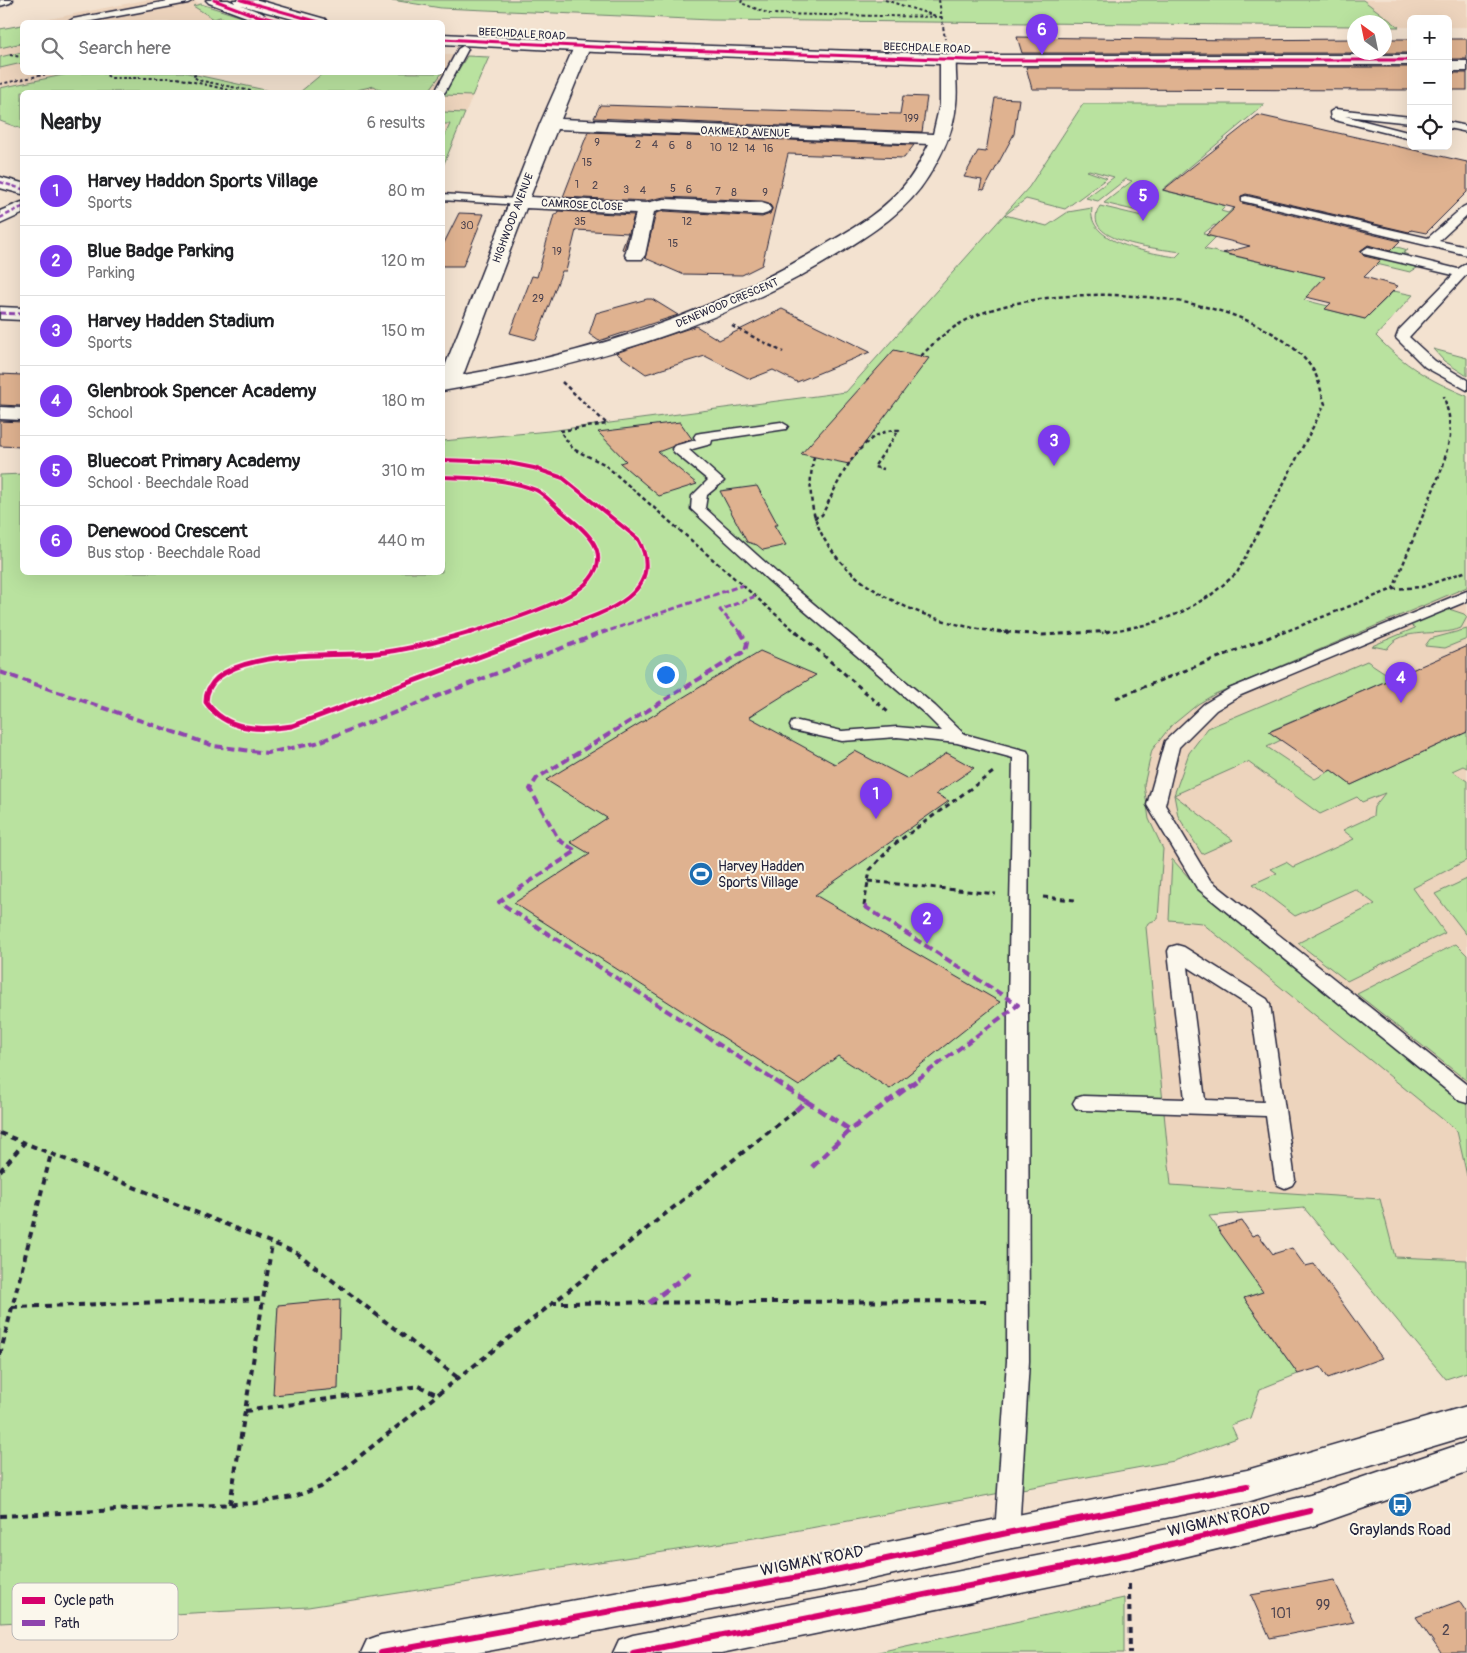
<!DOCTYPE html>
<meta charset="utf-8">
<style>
:root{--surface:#fff;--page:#f6f6f6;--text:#202124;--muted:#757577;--line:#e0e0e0;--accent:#7c3aed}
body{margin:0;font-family:Pangolin,sans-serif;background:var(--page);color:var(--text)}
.controls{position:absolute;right:15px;top:15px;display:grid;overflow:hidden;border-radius:8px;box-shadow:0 5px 20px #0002}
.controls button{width:45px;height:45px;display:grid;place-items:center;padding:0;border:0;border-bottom:1px solid var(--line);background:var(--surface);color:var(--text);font:25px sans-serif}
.compass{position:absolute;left:1347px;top:15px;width:45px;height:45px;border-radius:50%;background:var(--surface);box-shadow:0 5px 20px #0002;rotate:327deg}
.you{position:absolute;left:665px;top:674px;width:18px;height:18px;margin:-12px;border:4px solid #fff;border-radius:50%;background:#1a73e8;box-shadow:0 0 0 8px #1a73e833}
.badge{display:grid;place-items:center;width:32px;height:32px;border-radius:50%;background:var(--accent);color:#fff;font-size:16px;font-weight:700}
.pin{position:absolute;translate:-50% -41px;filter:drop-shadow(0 1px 2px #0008)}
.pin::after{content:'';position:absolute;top:26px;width:18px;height:15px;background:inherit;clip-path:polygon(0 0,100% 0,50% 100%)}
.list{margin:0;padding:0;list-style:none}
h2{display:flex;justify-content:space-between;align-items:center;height:65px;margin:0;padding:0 20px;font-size:21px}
h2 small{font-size:16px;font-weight:400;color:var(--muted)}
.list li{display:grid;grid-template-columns:32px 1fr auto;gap:15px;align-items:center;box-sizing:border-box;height:70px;padding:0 20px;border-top:1px solid var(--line)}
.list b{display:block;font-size:19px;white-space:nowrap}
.list p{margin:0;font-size:16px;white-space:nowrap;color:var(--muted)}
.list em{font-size:16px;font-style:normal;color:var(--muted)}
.icon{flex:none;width:28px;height:28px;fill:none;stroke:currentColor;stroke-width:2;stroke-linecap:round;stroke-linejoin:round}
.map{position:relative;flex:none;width:1467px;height:1653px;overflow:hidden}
.search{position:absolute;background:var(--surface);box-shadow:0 5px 20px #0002;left:20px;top:20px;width:425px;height:55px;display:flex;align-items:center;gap:12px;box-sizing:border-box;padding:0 18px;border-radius:8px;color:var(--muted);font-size:19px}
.panel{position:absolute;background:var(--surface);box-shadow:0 5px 20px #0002;left:20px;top:90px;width:425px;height:485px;border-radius:8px}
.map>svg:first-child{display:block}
.built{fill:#edd4bd}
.green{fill:#b9e29f;stroke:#6e826d;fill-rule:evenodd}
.building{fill:#dfb290;stroke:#22223b}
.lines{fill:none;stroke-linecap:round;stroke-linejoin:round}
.lane-casing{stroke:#22223b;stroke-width:3}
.street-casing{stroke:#22223b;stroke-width:3}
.secondary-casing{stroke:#22223b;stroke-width:3}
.path-far3{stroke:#22223b;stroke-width:2;stroke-dasharray:3 2.5;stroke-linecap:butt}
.path-far2{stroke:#22223b;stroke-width:2.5;stroke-dasharray:4 3;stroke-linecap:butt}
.path-far1{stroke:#22223b;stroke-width:3;stroke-dasharray:5 4;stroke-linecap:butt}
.path{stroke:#22223b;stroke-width:4;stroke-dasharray:6 5;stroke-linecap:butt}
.lane{fill:#fbf7ec;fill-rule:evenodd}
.street{fill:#fbf7ec;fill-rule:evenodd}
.secondary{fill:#fbf7ec;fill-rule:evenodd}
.quiet-far3{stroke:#8e44ad;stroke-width:2.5;stroke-dasharray:4.5 2.5;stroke-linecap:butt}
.quiet-far2{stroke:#8e44ad;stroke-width:3;stroke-dasharray:6 3;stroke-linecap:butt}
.quiet-far1{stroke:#8e44ad;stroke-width:4;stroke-dasharray:8 4;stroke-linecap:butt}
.quiet{stroke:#8e44ad;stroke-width:5;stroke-dasharray:9 5;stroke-linecap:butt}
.cycleway-far3-casing{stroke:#fbf7ec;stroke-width:5}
.cycleway-far2-casing{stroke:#fbf7ec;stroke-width:6}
.cycleway-far1-casing{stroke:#fbf7ec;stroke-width:8}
.cycleway-casing{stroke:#fbf7ec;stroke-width:9}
.cycleway-far3{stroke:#d6006c;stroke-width:3}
.cycleway-far2{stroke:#d6006c;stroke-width:4}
.cycleway-far1{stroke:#d6006c;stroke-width:5}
.cycleway{stroke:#d6006c;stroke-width:6}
.labels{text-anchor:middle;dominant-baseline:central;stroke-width:4;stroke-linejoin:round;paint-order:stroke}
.far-street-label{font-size:11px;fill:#22223b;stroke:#fbf7ec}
.number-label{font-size:11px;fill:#514650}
.poi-label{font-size:14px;fill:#22223b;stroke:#fbf7ec;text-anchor:start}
.near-number-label{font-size:14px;fill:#514650}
.near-street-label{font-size:16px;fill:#22223b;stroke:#fbf7ec}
.near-poi-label{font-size:16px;fill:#22223b;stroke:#fbf7ec}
.key{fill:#fbf7ec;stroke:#bab7b7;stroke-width:1}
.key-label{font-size:14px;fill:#22223b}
</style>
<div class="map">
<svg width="1467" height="1653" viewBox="0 0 1467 1653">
<rect width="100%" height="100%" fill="#f3e2d0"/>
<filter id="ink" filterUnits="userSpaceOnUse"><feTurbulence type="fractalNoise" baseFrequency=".02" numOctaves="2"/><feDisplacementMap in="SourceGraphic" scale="10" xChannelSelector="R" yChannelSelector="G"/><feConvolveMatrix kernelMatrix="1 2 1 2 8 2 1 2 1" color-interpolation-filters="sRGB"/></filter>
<g filter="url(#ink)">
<g class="built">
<polygon points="145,0 192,0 216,10 258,22 34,22"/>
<polygon points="1363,0 1467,0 1467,27 1448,27 1448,19 1411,19 1411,27 1399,27"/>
<polygon points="22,25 22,72 73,73 0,88 0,29"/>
<polygon points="443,54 489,57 443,166 442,92 300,92 323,73 442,72"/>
<polygon points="442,192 503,195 498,205 443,202"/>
<polygon points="1467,576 1467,1372 1446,1379 1304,1208 1163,1220 1142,982 1140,721"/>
</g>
<g class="green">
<polygon points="392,0 1363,0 1399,27 1385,27 1384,22 1354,22 1354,26 711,20 441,8"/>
<polygon points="201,4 258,22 228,22 220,17 214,19 193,6"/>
<polygon points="22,25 22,43 0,48 0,29"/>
<polygon points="22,52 22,63 0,68 0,57"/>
<polygon points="467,56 489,57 472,96 443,95"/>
<polygon points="183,72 274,92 22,92 22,129 0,121 0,88 73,73"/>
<polygon points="323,73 323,72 442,73 431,88 431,92 384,92 374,86 357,90 360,92 300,92"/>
<path d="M1083,104H1265L1162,190L1226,206L1221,211L1228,213L1234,208L1335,232L1363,244H1386L1408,250L1403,253L1408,255L1402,262L1419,267L1410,272L1214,225L1203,234L1216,237L1204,249L1325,277L1304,300L1328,306L1326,309L1365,319L1394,291L1413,295L1376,336C1405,366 1429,380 1467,396V587L1215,694L1198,704L1170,727L1152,750L1144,785L1149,819L1163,849L1158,919L1148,923L1146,927L1171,1185L1380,1199L1395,1257L1467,1260V1372L1446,1379L1304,1208L1209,1216L1264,1292L1244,1298L1298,1374L1260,1389L1250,1418L1231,1425L1237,1438L1174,1461L767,1536L308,1607L0,1623V475L22,474V572H442L443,441L549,431L846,392L1029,187ZM1089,170L1114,177L1086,198L1098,201L1126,179L1132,181L1104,203L1146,213L1142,216L1100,206C1077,243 1163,249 1181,252L1176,257C1150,253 1086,243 1092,208L1068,212L1047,226L1005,215L1026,199L1065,209L1107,178L1087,171Z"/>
<polygon points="443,112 465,113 443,166 443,140 450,124 443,124"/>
<polygon points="1433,349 1467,358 1467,376 1444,361"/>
<path d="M1449,609L1464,614L1467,617L1461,628C1439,638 1402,625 1387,649L1372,646L1415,628L1410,625Z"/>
<polygon points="1467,629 1467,639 1445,648 1425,646 1430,639"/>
<polygon points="1367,661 1393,678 1270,731 1281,740 1267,747 1315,779 1331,770 1351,785 1467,732 1467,768 1463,766 1452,771 1467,781 1467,860 1413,888 1445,933 1347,981 1298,943 1375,904 1355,889 1295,916 1253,884 1277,873 1271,869 1286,862 1293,867 1354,839 1343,830 1373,816 1374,807 1385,793 1362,802 1357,797 1320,814 1248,762 1174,795 1233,840 1202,854 1178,816 1174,795 1189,753 1208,728"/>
<polygon points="1172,859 1202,892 1467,1105 1467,1176 1457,1131 1202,923 1169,920"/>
<polygon points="1467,879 1467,934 1466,934 1435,894"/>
<polygon points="1456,944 1467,955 1467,1081 1357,994"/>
<polygon points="1124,1598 1124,1653 874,1653"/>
</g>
<g class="building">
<polygon points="1017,37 1233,40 1354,39 1354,52 1384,52 1384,39 1411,39 1411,53 1022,53"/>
<rect x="1448" y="39" width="19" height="20"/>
<polygon points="1026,67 1411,67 1411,90 1032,89"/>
<rect x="1448" y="73" width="19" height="17"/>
<polygon points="903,96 927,97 922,132 594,118 600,105 900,114"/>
<polygon points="995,98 1019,99 1014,134 984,190 980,189 982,180 964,177 978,151 986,152"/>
<polygon points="1258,115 1467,162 1467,192 1426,233 1411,230 1409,232 1246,194 1241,196 1242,203 1400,241 1390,251 1368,245 1360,251 1364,256 1381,260 1364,277 1398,286 1365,319 1325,309 1331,303 1306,297 1325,277 1223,253 1250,246 1206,235 1235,208 1163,190"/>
<polygon points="588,132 914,145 904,158 788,154 762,265 742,275 682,274 645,258 656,213 664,211 762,217 770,214 772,208 769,203 762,201 664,197 646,201 563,197"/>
<polygon points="558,211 634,215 624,250 622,249 628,233 576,230 566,271 562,271 536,340 510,333 532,276 537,277 554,215 556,215"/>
<polygon points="459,213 484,214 463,266 442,266 442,247"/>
<polygon points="647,299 652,299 678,315 599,341 589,334 596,313"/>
<polygon points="782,309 870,352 797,382 773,370 750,379 705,356 646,374 616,353 696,326 719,340"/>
<polygon points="894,350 929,358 849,464 801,454"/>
<polygon points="0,374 22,375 22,406 0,405"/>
<polygon points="0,421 22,422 22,447 0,446"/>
<polygon points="680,422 692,439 658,452 697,484 659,496 620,463 626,461 598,432"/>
<polygon points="757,486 778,525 774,525 786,545 763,550 757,545 747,542 720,491"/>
<polygon points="1467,646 1467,732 1351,785 1331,770 1327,772 1269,732"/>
<polygon points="760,651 816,675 749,717 835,764 855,751 908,779 947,753 974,768 936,794 949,801 815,895 1000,1002 890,1089 838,1056 799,1086 514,903 590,854 570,842 607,818 546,780"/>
<polygon points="1242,1221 1252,1236 1258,1234 1273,1254 1292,1248 1305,1266 1314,1264 1382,1358 1328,1378 1321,1367 1298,1374 1244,1298 1263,1292 1217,1228"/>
<polygon points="340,1299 338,1389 273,1395 278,1305"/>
<polygon points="1334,1580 1354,1622 1270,1638 1251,1595"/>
<polygon points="1459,1601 1467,1613 1467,1653 1441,1653 1416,1617"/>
</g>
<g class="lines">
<g class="lane-casing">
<g id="lane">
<polygon points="173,0 193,0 188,3 86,22 68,22 73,19"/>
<polygon points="463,46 468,49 445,92 442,95 442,92 435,92 458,49"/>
<polygon points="1335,109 1411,117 1411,123 1345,116 1411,133 1411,139 1331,119 1330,112"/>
<polygon points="1448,122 1467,126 1467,132 1448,128"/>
<polygon points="442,194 519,199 525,202 519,205 442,200"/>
<polygon points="1246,196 1428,238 1463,207 1467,205 1467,215 1439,241 1467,247 1467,255 1242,201 1242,197"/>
<polygon points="1368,247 1458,269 1467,263 1467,274 1409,337 1435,361 1467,380 1467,390 1425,367 1396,338 1399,330 1453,275 1364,254 1362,251"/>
<polygon points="781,422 788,426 786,429 712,440 711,444 689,450 724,481 707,495 705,508 777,573 935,706 964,734 1027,751 1029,755 1028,1005 1029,1361 1019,1533 1016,1540 1007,1543 998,1540 995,1533 1007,1361 1008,1005 1013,758 957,743 897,737 842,741 792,730 790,726 792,722 798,721 842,731 897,727 942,731 923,712 767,579 691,509 692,496 708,480 674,452 672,449 674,446 696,440 694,437 696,434 701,433"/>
<polygon points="1467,591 1467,601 1241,695 1216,710 1179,747 1165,805 1210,880 1467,1085 1467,1103 1460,1101 1197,888 1147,805 1165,741 1204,704 1229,689"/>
<path d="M1177,945L1184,947L1267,999L1270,1004L1295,1180L1292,1185L1285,1188L1278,1185L1275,1180L1266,1116L1083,1110L1076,1108L1073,1103L1076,1098L1083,1096L1185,1099L1168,951L1170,947ZM1188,967L1251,1007L1264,1102L1205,1100Z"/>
</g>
</g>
<g class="street-casing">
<g id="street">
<polygon points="0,0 13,0 10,3 0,6"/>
<path d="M582,42L590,47L561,119L933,134L940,104V59L948,54L956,59C955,74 958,89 956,104C954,131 942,155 928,177C907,211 873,232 840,253C719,328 582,367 442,391V374L540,124L574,47ZM557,129L929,144C922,157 916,172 906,183C886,209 856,227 828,243C717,312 591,353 463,375L526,208L636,213L625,255L628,259H642L645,255L654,212L664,209L762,215L768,213L771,209L768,205L762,203L664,199L646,203L530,197Z"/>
<polygon points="0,177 22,183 22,194 0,188"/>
<polygon points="22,202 22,214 0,224 0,211"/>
<polygon points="0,307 22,308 22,320 0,319"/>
<polygon points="0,407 22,408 22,420 0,419"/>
</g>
</g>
<g class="secondary-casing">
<g id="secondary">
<polygon points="206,0 228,0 235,3 233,0 258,0 325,19 327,22 304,22 241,5 262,13 265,16 262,19 257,21 209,3"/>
<polygon points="442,34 595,42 969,55 1411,55 1411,65 969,65 595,52 442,44"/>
<rect x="1448" y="61" width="19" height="10"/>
<polygon points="1467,1406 1467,1436 1247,1502 1007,1549 826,1589 477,1653 361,1653 367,1640 381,1635 826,1555 1007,1517 1247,1470"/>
<polygon points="1467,1442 1467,1472 1310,1527 1129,1570 721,1653 613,1653 619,1640 633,1635 1129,1538 1310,1495"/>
</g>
</g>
<g class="path-far3">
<polyline points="742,0 741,3 770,14 942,17"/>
<polyline points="885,0 936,16"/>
<polyline points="939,0 945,39"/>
<polyline points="10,55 22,57"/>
<polyline points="102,72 111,78 177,78 237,92"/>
<polyline points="196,75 193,76 198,80 256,92"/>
<polyline points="0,84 57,72"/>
</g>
<g class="path-far2">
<polyline points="732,326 783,352"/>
<path d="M921,356C937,339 954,325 975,316C1060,279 1254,287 1312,368C1319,378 1321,393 1325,404L1237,573L1211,595L1182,612L1150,624L1102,633"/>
<polyline points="562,382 607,424 560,431 573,449 604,464 797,633"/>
<path d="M814,457C788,571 916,625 1009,633"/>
<path d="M814,518L822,515C838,484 858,429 899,430L874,467L884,469"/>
<polyline points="1393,589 1422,587 1467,571"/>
<polyline points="1282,633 1393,589 1443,466 1450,437 1449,416 1444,396"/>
</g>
<g class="path-far1">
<polyline points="796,631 889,713"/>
<polyline points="997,631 1042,635 1114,631"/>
<polyline points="1116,698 1285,631"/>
<polyline points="868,881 996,894"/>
<polyline points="1043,897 1075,900"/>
<polyline points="864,906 870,870 892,846 996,770"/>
</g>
<g class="path">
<polyline points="0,1133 297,1253 457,1377"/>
<polyline points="0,1171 24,1143"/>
<polyline points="551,1303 991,1301"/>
<polyline points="12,1307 263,1299"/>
<polyline points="0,1355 51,1154"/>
<polyline points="245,1411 419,1386 436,1394"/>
<polyline points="230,1504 272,1244"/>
<polyline points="0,1516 256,1503 293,1497 321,1487 795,1111"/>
<polyline points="1129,1584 1130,1653"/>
</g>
<use href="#lane" class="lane"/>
<use href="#street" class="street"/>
<use href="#secondary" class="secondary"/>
<g class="quiet-far3">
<polyline points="0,182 22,189"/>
<polyline points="0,218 22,207"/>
</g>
<g class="quiet-far2">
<polyline points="0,313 22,314"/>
<polyline points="602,633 743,585"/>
<polyline points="741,633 720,610 756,596"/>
</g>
<g class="quiet-far1">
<polyline points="740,631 747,643 745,651 537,778 530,789 559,840 576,851 499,902 777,1082"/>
<polyline points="0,672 214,746 267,753 316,743 606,631"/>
<polyline points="864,906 1018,1005 914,1082"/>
</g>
<g class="quiet">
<polyline points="775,1081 806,1101 795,1111"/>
<polyline points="806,1101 850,1130 916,1081"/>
<polyline points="812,1167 850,1130"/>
<polyline points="649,1303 694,1270"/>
</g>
<g class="cycleway-far3-casing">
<g id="cycleway-far3">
<polyline points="214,0 251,14 283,22"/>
<polyline points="241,0 319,22"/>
<polyline points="442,39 595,47 969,60 1411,60"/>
</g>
</g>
<g class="cycleway-far2-casing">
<g id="cycleway-far2">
<path d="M442,460L504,462L534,468L563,478L638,539C672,600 586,618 546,633"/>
<path d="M442,477C476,478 504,478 536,490C544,494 552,503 559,509C580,527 614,549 590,579C573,602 499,624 469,633"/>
</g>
</g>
<g class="cycleway-far1-casing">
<path id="cycleway-far1" d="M474,631C442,640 409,650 377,653C338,657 206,646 206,702C226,731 260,731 292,726L549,631"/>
</g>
<g class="cycleway-casing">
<g id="cycleway">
<polyline points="381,1653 826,1572 1007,1533 1247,1486"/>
<polyline points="633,1653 1129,1554 1310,1511"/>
</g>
</g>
<use href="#cycleway-far3" class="cycleway-far3"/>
<use href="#cycleway-far2" class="cycleway-far2"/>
<use href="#cycleway-far1" class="cycleway-far1"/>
<use href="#cycleway" class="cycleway"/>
</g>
</g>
<defs>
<g id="stadium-disc" transform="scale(1.25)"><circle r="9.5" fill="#1f6fb2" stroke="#fbf7ec"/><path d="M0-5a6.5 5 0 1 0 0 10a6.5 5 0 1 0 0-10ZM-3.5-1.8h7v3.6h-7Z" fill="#fff"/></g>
<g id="bus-disc" transform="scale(1.25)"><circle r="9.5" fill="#1f6fb2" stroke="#fbf7ec"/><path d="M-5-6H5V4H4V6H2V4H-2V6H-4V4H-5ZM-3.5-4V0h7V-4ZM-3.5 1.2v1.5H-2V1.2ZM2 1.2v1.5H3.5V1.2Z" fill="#fff"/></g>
</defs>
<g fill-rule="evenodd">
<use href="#stadium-disc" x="701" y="874"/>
<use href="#bus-disc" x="1400" y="1505"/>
</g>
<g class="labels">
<g class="far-street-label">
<text transform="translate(522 34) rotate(3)">BEECHDALE ROAD</text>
<text transform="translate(927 48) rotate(2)">BEECHDALE ROAD</text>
<text transform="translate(745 132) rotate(2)">OAKMEAD AVENUE</text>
<text transform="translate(582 205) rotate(3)">CAMROSE CLOSE</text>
<text transform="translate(513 218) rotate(-69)">HIGHWOOD AVENUE</text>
<text transform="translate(727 303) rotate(-23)">DENEWOOD CRESCENT</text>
</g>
<g class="number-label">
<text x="911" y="118">199</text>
<text x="597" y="142">9</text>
<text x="638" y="144">2</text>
<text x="655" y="144">4</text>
<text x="672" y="145">6</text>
<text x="689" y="145">8</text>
<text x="716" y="147">10</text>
<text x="733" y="147">12</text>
<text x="750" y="148">14</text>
<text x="768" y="148">16</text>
<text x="587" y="162">15</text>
<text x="577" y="184">1</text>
<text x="595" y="185">2</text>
<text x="673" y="188">5</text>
<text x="626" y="189">3</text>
<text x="689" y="189">6</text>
<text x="643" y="190">4</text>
<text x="718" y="191">7</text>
<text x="734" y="192">8</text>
<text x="765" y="192">9</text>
<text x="580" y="221">35</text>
<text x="687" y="221">12</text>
<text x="467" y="225">30</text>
<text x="673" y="243">15</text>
<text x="557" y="251">19</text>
<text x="538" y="298">29</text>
</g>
<g class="poi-label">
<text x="718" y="866">Harvey Hadden<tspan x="718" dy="16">Sports Village</tspan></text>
</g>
<g class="near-number-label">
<text x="1323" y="1605">99</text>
<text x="1281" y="1613">101</text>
<text x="1446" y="1630">2</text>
</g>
<g class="near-street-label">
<text transform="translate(1219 1520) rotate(-13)">WIGMAN ROAD</text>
<text transform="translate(812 1561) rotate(-11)">WIGMAN ROAD</text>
</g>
<g class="near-poi-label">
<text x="1400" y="1530">Graylands Road</text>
</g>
</g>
<rect x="12" y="1583" width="166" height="57" rx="8" class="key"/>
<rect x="22" y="1597" width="23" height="7" fill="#d6006c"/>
<rect x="22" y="1620" width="23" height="6" fill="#8e44ad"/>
<g class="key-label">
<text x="54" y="1605">Cycle path</text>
<text x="54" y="1628">Path</text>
</g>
</svg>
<div class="controls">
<button>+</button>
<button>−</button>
<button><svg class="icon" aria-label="locate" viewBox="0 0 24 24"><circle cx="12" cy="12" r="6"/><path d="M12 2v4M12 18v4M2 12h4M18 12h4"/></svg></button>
</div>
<svg class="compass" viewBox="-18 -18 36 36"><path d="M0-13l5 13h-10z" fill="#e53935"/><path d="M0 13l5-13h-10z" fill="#757577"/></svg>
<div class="you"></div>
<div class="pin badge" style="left:876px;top:819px">1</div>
<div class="pin badge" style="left:927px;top:944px">2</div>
<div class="pin badge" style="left:1054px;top:466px">3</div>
<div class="pin badge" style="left:1401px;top:703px">4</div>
<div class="pin badge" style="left:1143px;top:221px">5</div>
<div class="pin badge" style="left:1042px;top:55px">6</div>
<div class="search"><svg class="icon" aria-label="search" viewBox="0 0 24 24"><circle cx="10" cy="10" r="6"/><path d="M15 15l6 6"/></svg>Search here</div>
<section class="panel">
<h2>Nearby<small>6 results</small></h2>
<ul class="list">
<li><span class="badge">1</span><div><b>Harvey Haddon Sports Village</b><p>Sports</p></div><em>80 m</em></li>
<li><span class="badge">2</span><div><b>Blue Badge Parking</b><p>Parking</p></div><em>120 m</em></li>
<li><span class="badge">3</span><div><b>Harvey Hadden Stadium</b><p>Sports</p></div><em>150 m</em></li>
<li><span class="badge">4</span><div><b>Glenbrook Spencer Academy</b><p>School</p></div><em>180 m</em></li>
<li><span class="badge">5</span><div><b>Bluecoat Primary Academy</b><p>School · Beechdale Road</p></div><em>310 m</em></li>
<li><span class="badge">6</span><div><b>Denewood Crescent</b><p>Bus stop · Beechdale Road</p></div><em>440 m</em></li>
</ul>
</section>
</div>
